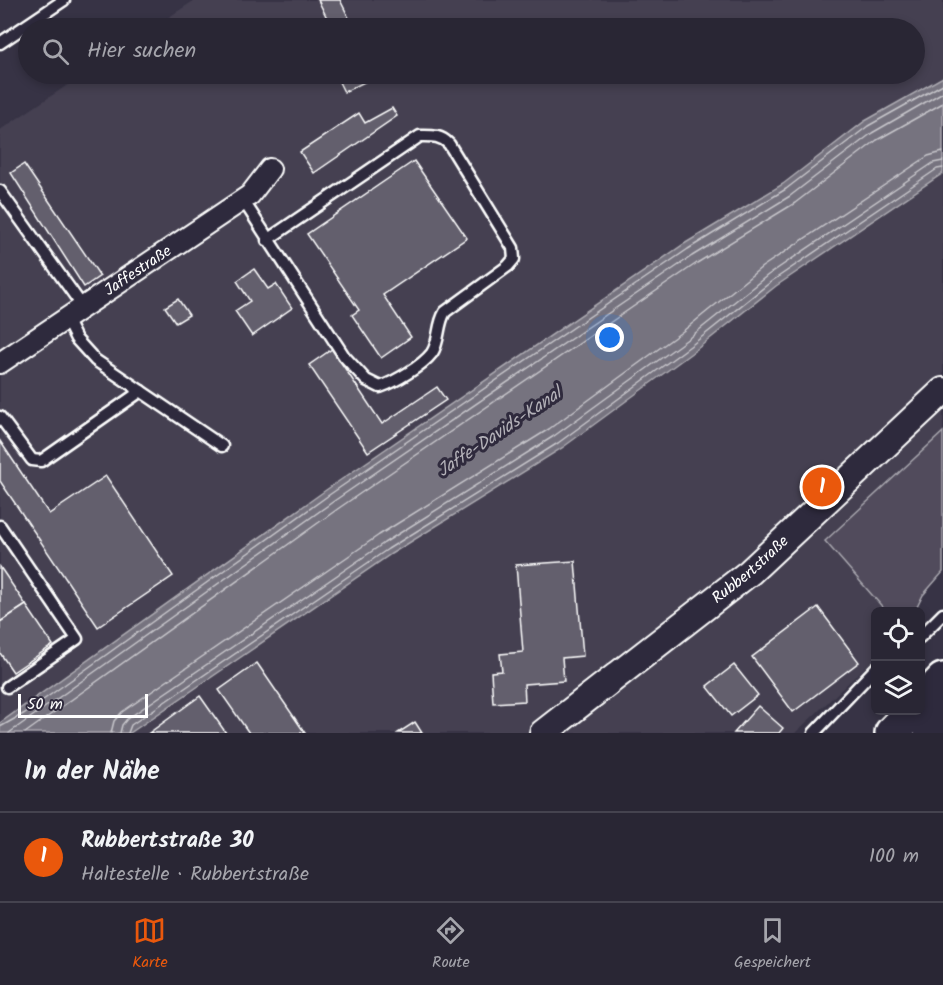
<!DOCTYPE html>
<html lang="de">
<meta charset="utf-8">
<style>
:root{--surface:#292634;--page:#312e3c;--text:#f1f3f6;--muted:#a5a5ac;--line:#45434f;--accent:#ea580c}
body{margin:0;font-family:Kalam,sans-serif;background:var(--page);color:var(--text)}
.controls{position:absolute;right:18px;bottom:18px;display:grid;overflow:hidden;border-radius:9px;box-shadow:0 3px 9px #0003}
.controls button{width:54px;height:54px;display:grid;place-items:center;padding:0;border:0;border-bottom:2px solid var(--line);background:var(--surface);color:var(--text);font:30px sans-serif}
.scale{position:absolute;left:18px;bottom:15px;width:130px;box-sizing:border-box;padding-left:6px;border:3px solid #fff;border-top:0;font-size:16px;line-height:21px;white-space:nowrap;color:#fff;-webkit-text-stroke:4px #2f2a3d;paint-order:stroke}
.you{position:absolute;left:610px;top:338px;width:21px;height:21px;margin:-15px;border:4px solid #fff;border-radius:50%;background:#1a73e8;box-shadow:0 0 0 9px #1a73e833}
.badge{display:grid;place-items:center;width:39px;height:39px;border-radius:50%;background:var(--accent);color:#fff;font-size:20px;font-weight:700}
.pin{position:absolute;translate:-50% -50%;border:3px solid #fff;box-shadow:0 2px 6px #0006}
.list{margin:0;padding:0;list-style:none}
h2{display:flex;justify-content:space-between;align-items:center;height:78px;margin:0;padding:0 24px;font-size:26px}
h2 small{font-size:20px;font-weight:400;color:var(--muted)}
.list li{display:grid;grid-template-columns:39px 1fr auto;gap:18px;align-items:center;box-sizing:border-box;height:90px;padding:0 24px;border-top:2px solid var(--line)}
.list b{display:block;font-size:22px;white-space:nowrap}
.list p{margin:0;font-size:20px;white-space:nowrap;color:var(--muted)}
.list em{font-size:20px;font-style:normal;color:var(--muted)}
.icon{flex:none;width:33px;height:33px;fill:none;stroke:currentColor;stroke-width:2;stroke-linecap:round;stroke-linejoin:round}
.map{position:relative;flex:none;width:943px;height:733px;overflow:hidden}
.search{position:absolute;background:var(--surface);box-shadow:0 3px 9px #0003;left:18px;right:18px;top:18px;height:66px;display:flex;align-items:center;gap:15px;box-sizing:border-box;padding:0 21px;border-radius:33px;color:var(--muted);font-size:22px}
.sheet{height:168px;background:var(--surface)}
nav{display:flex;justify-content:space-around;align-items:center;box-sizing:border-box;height:84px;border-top:2px solid var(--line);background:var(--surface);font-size:16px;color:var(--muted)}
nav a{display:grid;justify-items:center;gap:3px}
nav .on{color:var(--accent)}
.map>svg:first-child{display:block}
.built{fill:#444051}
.green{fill:#514c5c;stroke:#a8a6ae;stroke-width:1.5}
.water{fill:#76737f;stroke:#adabb2;stroke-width:1.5}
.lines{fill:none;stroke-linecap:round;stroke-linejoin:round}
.shore{stroke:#c8c7cc;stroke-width:1.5}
.building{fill:#635f6d;stroke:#fff;stroke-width:1.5}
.service-casing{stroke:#fff;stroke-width:15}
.minor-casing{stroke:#fff;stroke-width:24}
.tertiary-casing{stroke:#fff;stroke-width:30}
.trunk-casing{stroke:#fff;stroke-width:38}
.service{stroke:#2f2a3d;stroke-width:10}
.minor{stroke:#2f2a3d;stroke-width:20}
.tertiary{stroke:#2f2a3d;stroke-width:26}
.trunk{stroke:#2f2a3d;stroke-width:33}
.labels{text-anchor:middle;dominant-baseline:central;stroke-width:6;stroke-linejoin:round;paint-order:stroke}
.street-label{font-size:16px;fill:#fff;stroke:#2f2a3d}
.water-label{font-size:18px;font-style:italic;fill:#b4b2b9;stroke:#2f2a3d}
</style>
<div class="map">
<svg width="943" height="733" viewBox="0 0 943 733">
<rect width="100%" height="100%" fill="#373345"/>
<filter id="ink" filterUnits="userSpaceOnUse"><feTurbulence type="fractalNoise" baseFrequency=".0167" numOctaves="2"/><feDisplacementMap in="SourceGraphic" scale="12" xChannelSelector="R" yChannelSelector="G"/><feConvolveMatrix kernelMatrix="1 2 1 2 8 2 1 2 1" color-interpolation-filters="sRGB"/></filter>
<g filter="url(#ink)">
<g class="built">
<polygon points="195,0 943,0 943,77 865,121 783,184 684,244 326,490 0,723 0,130 84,74 914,74 914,28 152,28"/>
<polygon points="943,173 943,432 825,541 886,611 876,612 875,658 795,733 130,733 391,554 562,448 697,349 776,286"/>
</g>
<polygon class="green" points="943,432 943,572 923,595 915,611 886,611 825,541"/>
<polygon class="water" points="943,77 943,173 776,286 697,349 562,448 391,554 130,733 0,733 0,723 326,490 684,244 783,184 865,121"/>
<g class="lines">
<g class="shore">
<polyline points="0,727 25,713 329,495 688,249 786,189 868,126 943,84"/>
<polyline points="9,733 334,501 692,256 790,196 872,133 943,92"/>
<polyline points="25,733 339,508 697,263 795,203 877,140 943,103"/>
<polyline points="111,733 114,721 122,712 379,535 549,429 683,331 762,267 928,156 943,152"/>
<polyline points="120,733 122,725 127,719 384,543 554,436 689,338 768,275 933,163 943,161"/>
<polyline points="128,733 131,725 388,549 558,443 693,344 772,281 937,169 943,168"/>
</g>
</g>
<g class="building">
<polygon points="318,0 340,0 354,28 332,28"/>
<polygon points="335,74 376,74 377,76 344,92"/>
<polygon points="392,108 397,116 314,173 300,152 359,113 365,123"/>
<polygon points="414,161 467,238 383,295 411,337 381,358 352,315 359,310 307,234"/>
<polygon points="24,164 100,276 84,287 11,173"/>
<polygon points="254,269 268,289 276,284 292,308 252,336 235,311 250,301 237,281"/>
<polygon points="178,299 189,315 176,323 165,307"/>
<polygon points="332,349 382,424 437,387 446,400 368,452 309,365"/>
<polygon points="0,441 49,514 106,476 173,576 98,627 0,481"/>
<polygon points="575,561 583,656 562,658 564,681 524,684 525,701 493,703 491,672 502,671 500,654 523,652 516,565"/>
<polygon points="0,567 26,605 0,622"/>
<polygon points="26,605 53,645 13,672 0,653 0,622"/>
<polygon points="818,607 859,662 793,712 752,657"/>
<polygon points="257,663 305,733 249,733 219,690"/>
<polygon points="734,665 758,695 731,716 707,686"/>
<polygon points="200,696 226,733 149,733"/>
<polygon points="758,706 783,728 779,733 734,733"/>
<polygon points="415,722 422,733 398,733"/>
</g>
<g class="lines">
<g class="service-casing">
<g id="service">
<polyline points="0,43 64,0"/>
<polyline points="0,191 83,307"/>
<path d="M243,200L344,356L366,380L380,387C395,382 422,366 432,353C440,341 437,325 445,312L508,266L514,259L513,248L449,144C440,135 432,136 420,136L267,240"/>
<polyline points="66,319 76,339 95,360 222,446"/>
<polyline points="0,417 32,460 41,461 141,391"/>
<polyline points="0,526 77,639 7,687"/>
<polyline points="920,637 943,614"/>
<polyline points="814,733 876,668"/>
</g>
</g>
<g class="minor-casing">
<g id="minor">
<path id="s1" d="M0,363L250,195L270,169"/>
</g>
</g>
<g class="tertiary-casing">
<g id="tertiary">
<path id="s2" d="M543,733L750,572L943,391"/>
</g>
</g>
<g class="trunk-casing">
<g id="trunk">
<polyline points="920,704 943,680"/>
<polyline points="892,733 914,710"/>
<polyline points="931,733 943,721"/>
</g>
</g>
<use href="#service" class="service"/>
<use href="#minor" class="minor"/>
<use href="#tertiary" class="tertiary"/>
<use href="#trunk" class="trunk"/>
</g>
</g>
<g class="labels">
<g class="street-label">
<text stroke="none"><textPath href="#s1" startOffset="166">Jaffestraße</textPath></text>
<text stroke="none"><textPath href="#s2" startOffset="264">Rubbertstraße</textPath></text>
</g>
<g class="water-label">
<text transform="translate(500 433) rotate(-34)">Jaffe-Davids-Kanal</text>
</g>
</g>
</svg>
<div class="controls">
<button><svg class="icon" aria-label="locate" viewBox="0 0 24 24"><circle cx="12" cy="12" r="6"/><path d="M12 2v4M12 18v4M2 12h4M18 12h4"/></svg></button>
<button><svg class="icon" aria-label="layers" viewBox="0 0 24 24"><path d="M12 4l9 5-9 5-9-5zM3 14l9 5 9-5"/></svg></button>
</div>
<div class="scale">50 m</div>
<div class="you"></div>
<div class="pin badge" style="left:822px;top:487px">1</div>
<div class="search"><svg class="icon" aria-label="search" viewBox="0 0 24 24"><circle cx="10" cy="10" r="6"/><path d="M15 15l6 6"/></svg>Hier suchen</div>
</div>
<section class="sheet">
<h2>In der Nähe<small></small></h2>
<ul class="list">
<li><span class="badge">1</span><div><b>Rubbertstraße 30</b><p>Haltestelle · Rubbertstraße</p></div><em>100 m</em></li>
</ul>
</section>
<nav>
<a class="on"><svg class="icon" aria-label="map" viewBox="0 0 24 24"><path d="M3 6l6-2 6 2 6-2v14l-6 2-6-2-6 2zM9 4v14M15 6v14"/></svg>Karte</a>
<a><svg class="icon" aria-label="directions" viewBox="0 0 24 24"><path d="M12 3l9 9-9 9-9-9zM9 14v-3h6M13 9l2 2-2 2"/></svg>Route</a>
<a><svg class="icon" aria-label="saved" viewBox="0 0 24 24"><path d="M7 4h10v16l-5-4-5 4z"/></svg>Gespeichert</a>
</nav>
